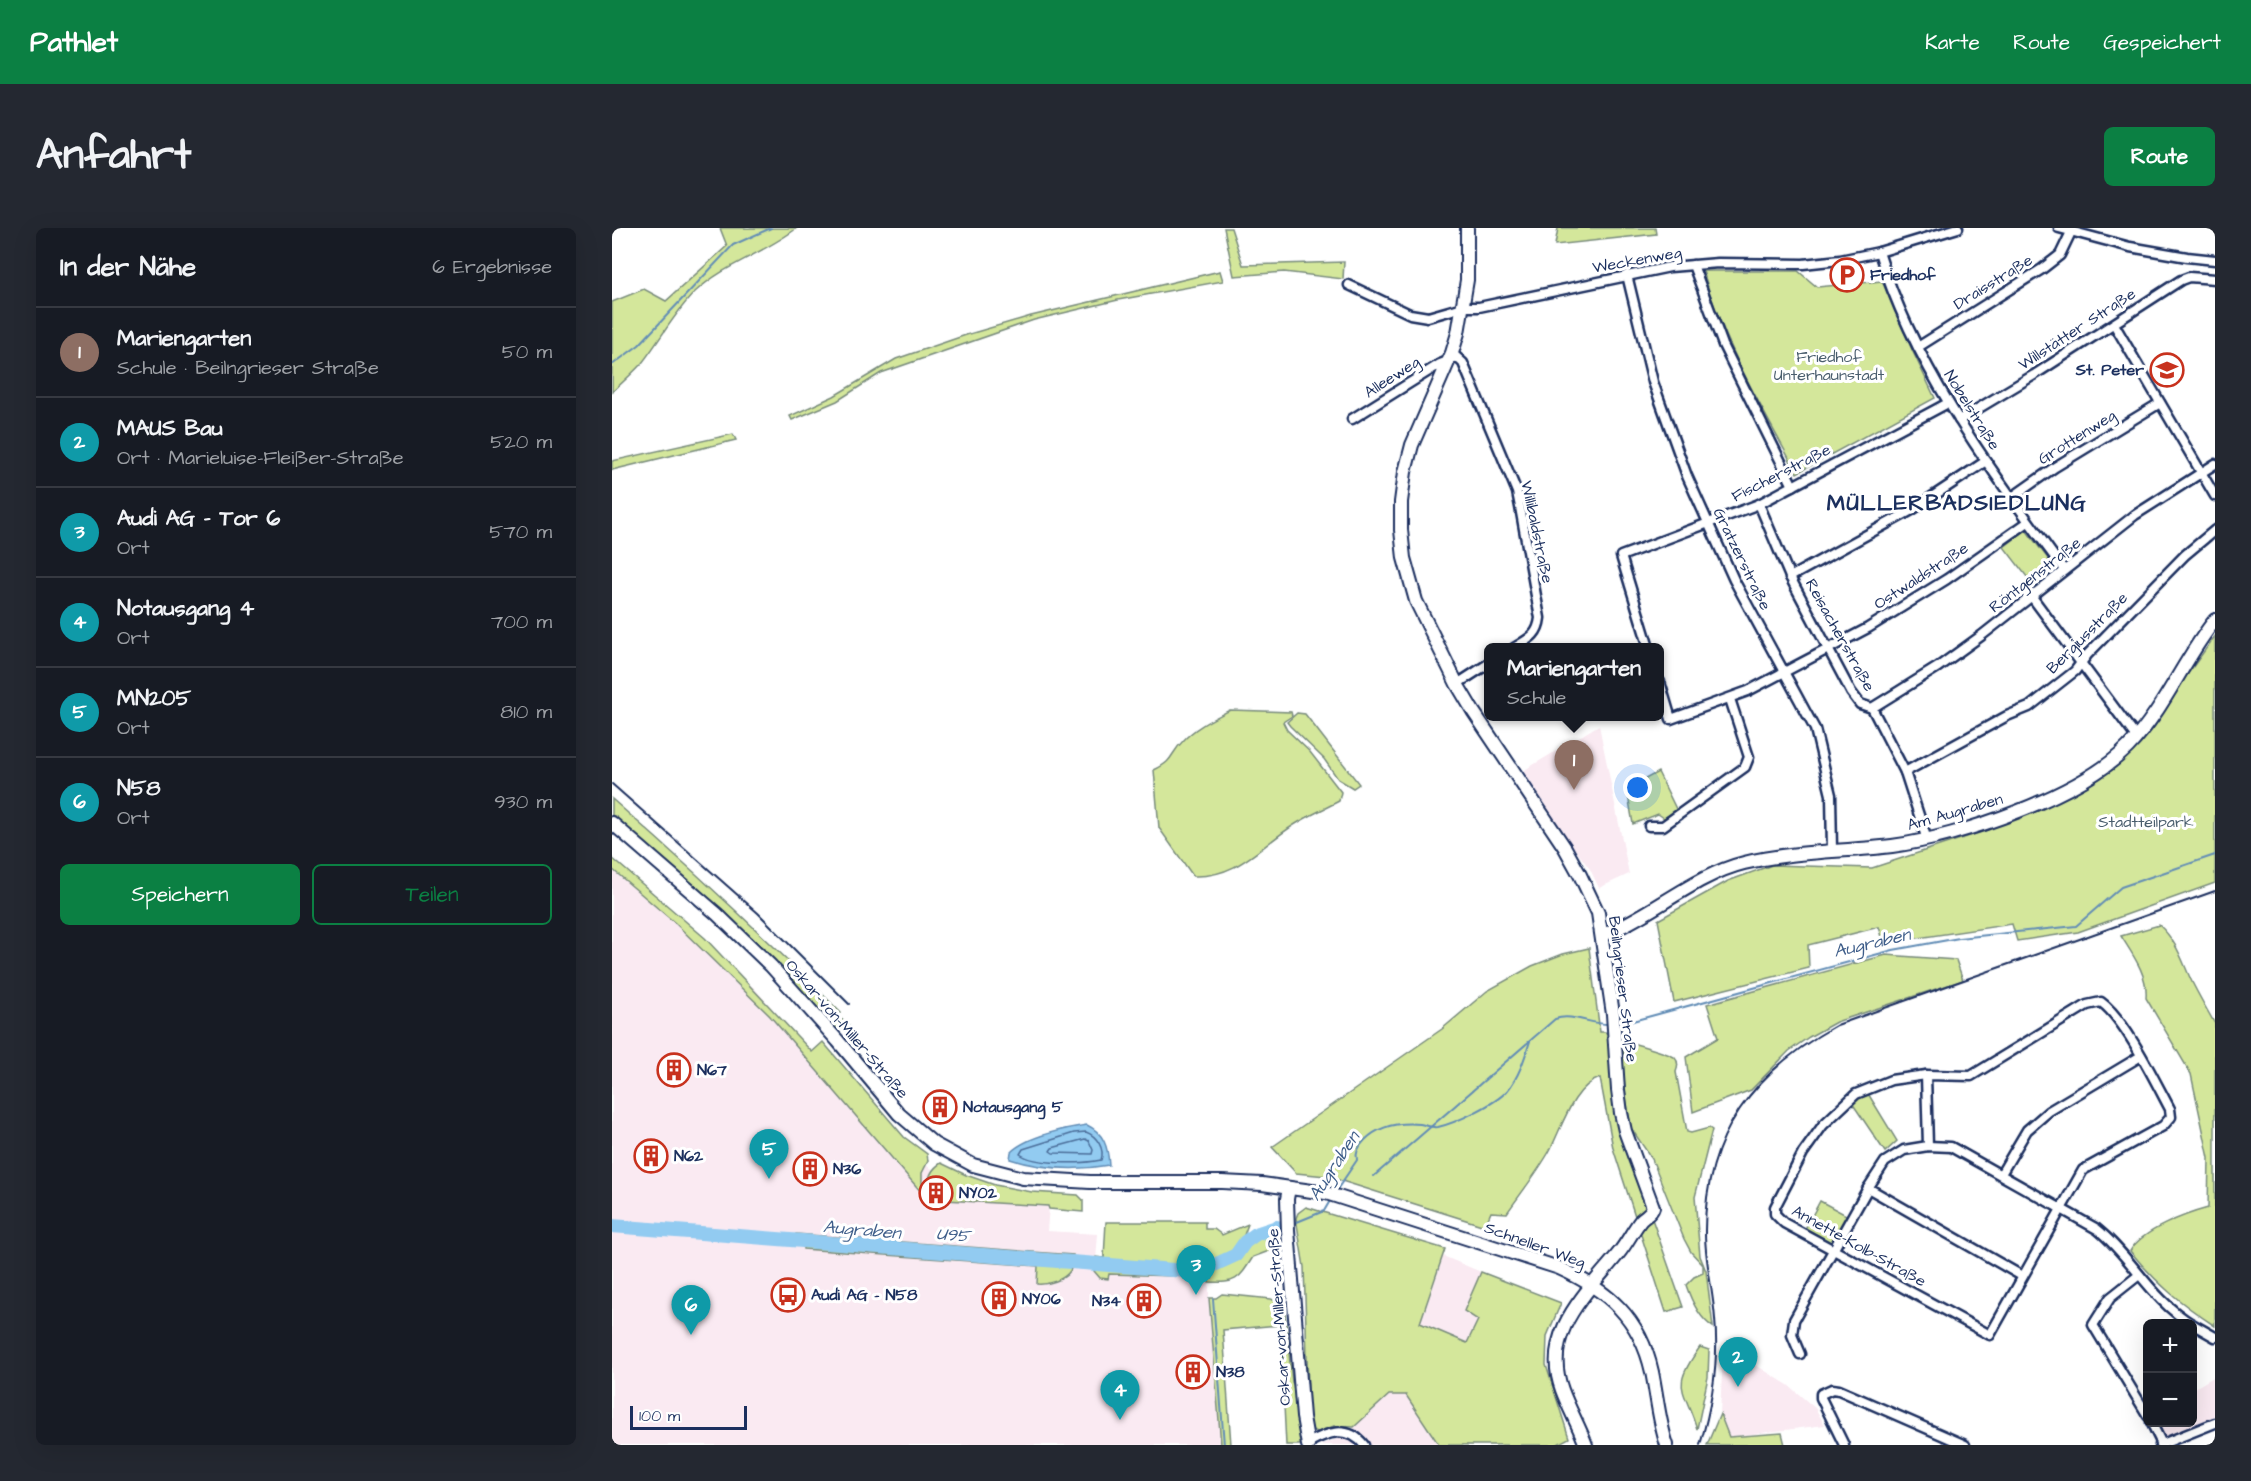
<!DOCTYPE html>
<html lang="de">
<meta charset="utf-8">
<style>
:root{--surface:#171b24;--page:#242831;--text:#f1f3f6;--muted:#9ea1a6;--line:#363941;--accent:#0b8043}
body{margin:0;font-family:"Architects Daughter",sans-serif;background:var(--page);color:var(--text)}
.controls{position:absolute;right:18px;bottom:18px;display:grid;overflow:hidden;border-radius:9px;box-shadow:0 6px 24px #0002}
.controls button{width:54px;height:54px;display:grid;place-items:center;padding:0;border:0;border-bottom:2px solid var(--line);background:var(--surface);color:var(--text);font:30px sans-serif}
.scale{position:absolute;left:18px;bottom:15px;width:117px;box-sizing:border-box;padding-left:6px;border:3px solid #1b2f5e;border-top:0;font-size:16px;line-height:21px;white-space:nowrap;color:#1b2f5e;-webkit-text-stroke:4px #fff;paint-order:stroke}
.you{position:absolute;left:1026px;top:560px;width:21px;height:21px;margin:-15px;border:4px solid #fff;border-radius:50%;background:#1a73e8;box-shadow:0 0 0 9px #1a73e833}
.badge{display:grid;place-items:center;width:39px;height:39px;border-radius:50%;background:var(--accent);color:#fff;font-size:20px;font-weight:700}
.pin{position:absolute;translate:-50% -50px;filter:drop-shadow(0 2px 3px #0008)}
.pin::after{content:'';position:absolute;top:32px;width:21px;height:18px;background:inherit;clip-path:polygon(0 0,100% 0,50% 100%)}
.popup{position:absolute;left:872px;top:415px;width:180px;height:78px;box-sizing:border-box;display:grid;place-content:center;border-radius:9px;background:var(--surface);filter:drop-shadow(0 2px 4px #0005);font-size:20px;white-space:nowrap;color:var(--muted)}
.popup b{font-size:22px;color:var(--text)}
.popup::after{content:'';position:absolute;left:50%;top:100%;margin-left:-12px;border:12px solid transparent;border-top-color:var(--surface)}
.list{margin:0;padding:0;list-style:none}
h2{display:flex;justify-content:space-between;align-items:center;height:78px;margin:0;padding:0 24px;font-size:26px}
h2 small{font-size:20px;font-weight:400;color:var(--muted)}
.list li{display:grid;grid-template-columns:39px 1fr auto;gap:18px;align-items:center;box-sizing:border-box;height:90px;padding:0 24px;border-top:2px solid var(--line)}
.list b{display:block;font-size:22px;white-space:nowrap}
.list p{margin:0;font-size:20px;white-space:nowrap;color:var(--muted)}
.list em{font-size:20px;font-style:normal;color:var(--muted)}
.actions{display:flex;gap:12px;padding:18px 24px}
.actions a{flex:1;padding:14px 0;border:2px solid var(--accent);border-radius:9px;text-align:center;font-size:21px;color:var(--accent)}
.actions .main{background:var(--accent);color:#fff}
.map{position:relative;flex:none;width:1603px;height:1217px;overflow:hidden;border-radius:9px}
header{display:flex;align-items:center;gap:36px;box-sizing:border-box;height:84px;padding:0 30px;background:var(--accent);color:#fff}
header strong{font-size:28px}
nav{display:flex;gap:33px;margin-inline-start:auto;font-size:21px}
.intro{display:flex;align-items:center;justify-content:space-between;box-sizing:border-box;height:144px;padding:0 36px}
h1{margin:0;font-size:42px}
.button{padding:15px 27px;border-radius:9px;background:var(--accent);color:#fff;font-size:21px;font-weight:700}
main{display:flex;gap:36px;padding:0 36px}
aside{flex:1;background:var(--surface);border-radius:9px;box-shadow:0 6px 24px #0002}
.map>svg:first-child{display:block}
.built{fill:#faeaf2}
.green{fill:#d4e79b;stroke:#788b7c;stroke-width:1.5}
.water{fill:#92cbf1;stroke:#628db6;stroke-width:1.5}
.lines{fill:none;stroke-linecap:round;stroke-linejoin:round}
.shore{stroke:#4b6d99;stroke-width:1.5}
.stream{stroke:#628db6;stroke-width:2}
.river{stroke:#92cbf1;stroke-width:14}
.street-casing{stroke:#1b2f5e;stroke-width:13}
.secondary-casing{stroke:#1b2f5e;stroke-width:16}
.street{stroke:#fff;stroke-width:8}
.secondary{stroke:#fff;stroke-width:12}
.rail{stroke:#1b2f5e;stroke-width:2}
.labels{text-anchor:middle;dominant-baseline:central;stroke-width:6;stroke-linejoin:round;paint-order:stroke}
.street-label{font-size:16px;fill:#1b2f5e;stroke:#fff}
.poi-label{font-size:16px;font-weight:bold;fill:#1b2f5e;stroke:#fff;text-anchor:start}
.park-label{font-size:16px;fill:#495d6d;stroke:#fff}
.water-label{font-size:18px;font-style:italic;fill:#3f5e8a;stroke:#fff}
.district-label{font-size:22px;font-weight:bold;letter-spacing:1.5px;fill:#1b2f5e;stroke:#fff}
</style>
<header>
<strong>Pathlet</strong>
<nav><a>Karte</a><a>Route</a><a>Gespeichert</a></nav>
</header>
<div class="intro"><h1>Anfahrt</h1><a class="button">Route</a></div>
<main>
<aside>
<h2>In der Nähe<small>6 Ergebnisse</small></h2>
<ul class="list">
<li><span class="badge" style="background:#8d6e63">1</span><div><b>Mariengarten</b><p>Schule · Beilngrieser Straße</p></div><em>50 m</em></li>
<li><span class="badge" style="background:#0f9aa8">2</span><div><b>MAUS Bau</b><p>Ort · Marieluise-Fleißer-Straße</p></div><em>520 m</em></li>
<li><span class="badge" style="background:#0f9aa8">3</span><div><b>Audi AG - Tor 6</b><p>Ort</p></div><em>570 m</em></li>
<li><span class="badge" style="background:#0f9aa8">4</span><div><b>Notausgang 4</b><p>Ort</p></div><em>700 m</em></li>
<li><span class="badge" style="background:#0f9aa8">5</span><div><b>MN205</b><p>Ort</p></div><em>810 m</em></li>
<li><span class="badge" style="background:#0f9aa8">6</span><div><b>N58</b><p>Ort</p></div><em>930 m</em></li>
</ul>
<div class="actions"><a class="main">Speichern</a><a>Teilen</a></div>
</aside>
<div class="map">
<svg width="1603" height="1217" viewBox="0 0 1603 1217">
<rect width="100%" height="100%" fill="#fff"/>
<filter id="ink" filterUnits="userSpaceOnUse"><feTurbulence type="fractalNoise" baseFrequency=".0167" numOctaves="2"/><feDisplacementMap in="SourceGraphic" scale="12" xChannelSelector="R" yChannelSelector="G"/><feConvolveMatrix kernelMatrix="1 2 1 2 8 2 1 2 1" color-interpolation-filters="sRGB"/></filter>
<g filter="url(#ink)">
<g class="built">
<polygon points="987,497 1017,646 987,660 978,641 962,620 911,543"/>
<polygon points="0,630 143,761 284,919 361,966 362,973 437,978 435,1003 486,1006 483,1045 597,1049 597,1081 610,1217 0,1217"/>
<polygon points="831,1028 869,1044 853,1083 867,1092 856,1115 808,1095"/>
<polygon points="1111,1124 1147,1139 1176,1157 1203,1180 1213,1197 1117,1209 1108,1186"/>
<polygon points="1603,1148 1603,1188 1551,1209 1543,1195 1580,1194 1581,1161"/>
<polygon points="777,1167 794,1167 827,1217 707,1217 732,1209"/>
</g>
<g class="green">
<path d="M108,0H185C153,25 113,36 83,64C63,84 48,112 30,135C21,145 10,155 0,164V74L32,61L54,73L115,18Z"/>
<polygon points="612,0 619,0 631,37 732,34 731,51 672,44 622,48"/>
<polygon points="946,0 1043,0 1044,6 943,17"/>
<polygon points="608,43 611,53 506,72 422,92 269,145 225,173 180,192 178,188 222,168 284,131 354,107 419,88"/>
<path d="M1091,43H1186L1205,59L1270,53L1301,124L1323,170L1185,245C1150,180 1111,115 1091,43Z"/>
<polygon points="121,206 124,212 0,242 0,233"/>
<polygon points="1414,302 1444,341 1422,358 1392,319"/>
<polygon points="1603,408 1603,655 1466,704 1405,713 1400,696 1272,715 1267,699 1196,717 1197,740 1062,774 1046,692 1116,653 1160,637 1260,640 1373,603 1456,567 1520,524"/>
<path d="M618,482L679,484L680,488L671,494L675,502L698,524L729,564L727,573C712,581 696,588 682,597C647,619 625,650 581,648L547,600L542,542C563,532 557,527 571,513C583,499 603,490 618,482Z"/>
<polygon points="685,485 693,486 747,556 741,560 726,551 712,531 678,498 675,494"/>
<polygon points="1046,544 1065,583 1052,590 1046,586 1021,596 1015,561"/>
<path d="M0,571C79,640 155,710 229,785L226,788L237,798L229,801L222,799L157,726L105,678L0,587Z"/>
<polygon points="0,630 93,710 200,824 211,814 292,909 315,926 316,933 310,945 310,965 158,788 63,695 0,641"/>
<path d="M1547,697C1565,713 1570,733 1580,754C1587,768 1595,782 1603,796V1098C1568,1075 1545,1056 1518,1023C1530,1002 1574,986 1596,980L1597,930L1579,846L1534,770C1536,747 1521,727 1509,708Z"/>
<path d="M977,720L988,804H993L998,807L1007,897L1071,1079L1054,1084L1001,920L988,850C960,859 950,900 937,924C925,945 909,965 895,985L879,984L873,998L714,948L684,945L660,919L830,801L875,763L920,738L951,726Z"/>
<polygon points="1274,727 1344,732 1351,752 1224,794 1197,809 1177,823 1139,862 1081,884 1074,829 1106,810 1095,776"/>
<path d="M1016,814C1023,816 1060,826 1063,830C1067,834 1066,839 1064,844L1075,904L1079,905L1097,900L1100,902L1083,969L1088,1028L1094,1043L1101,1099C1087,1090 1079,1072 1074,1057L1082,1049L1091,1045V1037L1079,1024L1072,1011L1040,931L1019,900L1014,869L1011,841V821Z"/>
<polygon points="1252,859 1285,913 1273,924 1236,869"/>
<path d="M329,935L354,947L383,957L420,964L466,967L471,972V984L437,981L436,978L317,971C314,956 316,943 329,935Z"/>
<polygon points="1208,973 1236,988 1220,1017 1193,1001"/>
<polygon points="694,979 833,1021 808,1095 855,1115 866,1092 852,1083 869,1044 949,1075 935,1108 934,1137 957,1210 944,1217 827,1217 794,1167 777,1167 742,1199 722,1198 706,1204 700,1202 697,1189 692,1039 684,990 686,985"/>
<path d="M494,994H593V1001H602L610,1007L636,996L625,1026L646,1007L666,1002L665,1018L657,1023L641,1029C626,1053 624,1055 597,1054L596,1049L497,1046L496,1051L488,1050L482,1043L484,1029L492,1030Z"/>
<path d="M184,1006L461,1027C460,1032 461,1038 458,1043C452,1052 436,1057 425,1056L426,1038L191,1021V1015L183,1014Z"/>
<polygon points="610,1066 659,1071 672,1076 680,1154 684,1162 689,1217 674,1217 668,1097 611,1102 619,1217 609,1217 597,1070 604,1070"/>
<path d="M1088,1119L1097,1122L1096,1149L1085,1201C1072,1158 1058,1161 1088,1119Z"/>
<polygon points="1108,1186 1117,1209 1170,1205 1173,1217 1095,1217"/>
</g>
<path class="water" d="M475,897C492,905 496,919 497,937C464,943 430,941 398,931L399,924C414,909 453,900 475,897Z"/>
<g class="lines">
<g class="shore">
<path d="M474,904C485,908 493,921 489,932C470,936 423,937 408,926L411,921L462,905Z"/>
<polygon points="473,911 477,913 481,922 480,926 441,925 438,923 440,920"/>
</g>
<g class="stream">
<polyline points="0,137 27,117 121,17 159,0"/>
<polyline points="1007,795 1017,794 1281,722 1347,710 1464,698 1509,659 1603,627"/>
<path d="M762,948L943,791C961,785 979,797 998,796"/>
<path d="M724,963L745,932C743,925 747,918 753,912C767,898 787,894 808,896C814,897 820,900 826,899C844,895 883,876 895,863C907,849 913,829 918,813"/>
<polyline points="680,996 712,983 719,971"/>
<polyline points="181,1010 460,1033"/>
<polyline points="483,1035 587,1044 624,1027 633,1014 644,1006 672,998"/>
<polyline points="599,1041 600,1050"/>
<polyline points="601,1071 612,1217"/>
</g>
<polyline class="river" points="0,998 587,1044 624,1027 633,1014 644,1006 665,999"/>
<g class="street-casing">
<g id="street">
<polyline points="1447,0 1518,19 1575,29 1603,32"/>
<path d="M1267,24C1303,142 1380,243 1452,342"/>
<polyline points="1081,37 1111,117 1181,258"/>
<polyline points="1015,47 1041,154 1075,248 1122,352 1203,501 1219,567 1220,622"/>
<polyline points="737,57 798,86 816,89 851,79 867,79 1058,39 1106,35 1191,36 1228,32 1267,24 1346,0"/>
<polyline points="1502,96 1603,268"/>
<polyline points="1306,119 1430,41 1448,27 1460,2"/>
<path d="M840,125L851,135L905,264L908,279L928,390C926,408 916,411 902,420"/>
<polyline points="740,191 828,136 836,133"/>
<polyline points="1347,192 1422,147 1569,52 1577,49 1603,51"/>
<polyline points="1399,270 1443,239 1548,175"/>
<polyline points="1147,276 1178,349 1239,464 1248,476 1260,480 1293,544 1315,612"/>
<polyline points="1178,349 1300,282 1374,233"/>
<polyline points="1420,369 1524,509"/>
<polyline points="1037,420 1009,328 1147,276 1336,175"/>
<polyline points="1048,454 1059,491 1136,463 1256,400 1335,351 1416,294"/>
<polyline points="845,456 876,436"/>
<polyline points="1260,480 1326,439 1369,408 1523,287 1603,236"/>
<polyline points="1293,544 1395,488 1417,479 1463,443 1475,427 1573,327 1603,302"/>
<polyline points="1037,598 1051,598 1133,539 1137,529 1118,471"/>
<path d="M1489,774C1513,791 1543,853 1558,881L1559,889L1551,898L1471,942L1378,1107L1172,995L1163,986V979L1191,925L1211,897L1244,866L1279,852L1314,847L1359,848L1475,777Z"/>
<polyline points="1314,847 1316,918"/>
<polyline points="1389,946 1415,902 1437,883 1529,828"/>
<polyline points="1256,960 1410,1048"/>
<polyline points="1527,1047 1498,1070 1481,1097 1536,1188"/>
<polyline points="1580,1096 1603,1109"/>
<path d="M1188,1126L1180,1107L1182,1092L1256,960L1273,934L1292,922L1316,918L1339,919L1485,1001C1520,1029 1539,1072 1580,1096"/>
<polyline points="1539,1194 1550,1216"/>
<path d="M696,1215C716,1204 736,1197 752,1217"/>
<polyline points="1232,1217 1209,1170 1209,1166 1220,1161 1227,1162 1353,1217"/>
<polyline points="1548,1217 1603,1195"/>
</g>
</g>
<g class="secondary-casing">
<g id="secondary">
<path d="M855,0V52L846,105L840,125L800,217L793,244L789,274V302L792,330L804,373L845,456L861,483L953,620L968,647L986,685L1001,786L1006,862L1009,885L1013,903L1041,979C1039,986 1034,987 1029,992C1021,1002 1015,1015 1006,1026C973,1067 929,1105 950,1162C957,1181 967,1198 974,1217"/>
<path d="M0,595L105,686L159,738L226,813L287,886L322,916L361,937L411,950L478,954H610L650,956L714,965L947,1040C996,1062 1028,1090 1040,1144C1045,1168 1047,1194 1055,1217"/>
<path d="M991,707C1039,688 1083,647 1132,635C1181,623 1231,624 1280,618C1348,609 1468,568 1516,519C1552,482 1571,432 1603,392"/>
<polyline points="677,960 675,971 676,1002 691,1189 696,1217"/>
</g>
</g>
<use href="#street" class="street"/>
<use href="#secondary" class="secondary"/>
<g class="rail">
<polyline points="0,556 146,685 237,776"/>
<path d="M1088,1217C1100,1177 1107,1133 1103,1091C1101,1062 1093,1033 1093,1005C1092,907 1142,843 1225,797L1603,663"/>
</g>
</g>
</g>
<defs>
<g id="parking-ring" transform="scale(1.725)"><circle r="9.5" fill="#fff" stroke="#c8321e" stroke-width="1.5"/><path d="M-3.5-5.5H1a3.5 3.5 0 0 1 0 7H-1V5.5H-3.5ZM-1-3.4V-.6H.8a1.4 1.4 0 0 0 0-2.8Z" fill="#c8321e"/></g>
<g id="school-ring" transform="scale(1.725)"><circle r="9.5" fill="#fff" stroke="#c8321e" stroke-width="1.5"/><path d="M0-5L7-2L0 1L-7-2ZM-4 1L0 2.5L4 1V4Q0 6-4 4Z" fill="#c8321e"/></g>
<g id="building-ring" transform="scale(1.725)"><circle r="9.5" fill="#fff" stroke="#c8321e" stroke-width="1.5"/><path d="M-4-6H4V6H1V3H-1V6H-4ZM-2.5-4.3h1.7v1.8h-1.7ZM.8-4.3h1.7v1.8H.8ZM-2.5-1h1.7V.8h-1.7ZM.8-1h1.7V.8H.8Z" fill="#c8321e"/></g>
<g id="bus-ring" transform="scale(1.725)"><circle r="9.5" fill="#fff" stroke="#c8321e" stroke-width="1.5"/><path d="M-5-6H5V4H4V6H2V4H-2V6H-4V4H-5ZM-3.5-4V0h7V-4ZM-3.5 1.2v1.5H-2V1.2ZM2 1.2v1.5H3.5V1.2Z" fill="#c8321e"/></g>
</defs>
<g fill-rule="evenodd">
<use href="#parking-ring" x="1235" y="47"/>
<use href="#school-ring" x="1555" y="142"/>
<use href="#building-ring" x="62" y="842"/>
<use href="#building-ring" x="328" y="879"/>
<use href="#building-ring" x="39" y="928"/>
<use href="#building-ring" x="198" y="941"/>
<use href="#building-ring" x="324" y="965"/>
<use href="#bus-ring" x="176" y="1067"/>
<use href="#building-ring" x="387" y="1071"/>
<use href="#building-ring" x="532" y="1073"/>
<use href="#building-ring" x="581" y="1144"/>
</g>
<g class="labels">
<g class="street-label">
<text transform="translate(1025 32) rotate(-10)">Weckenweg</text>
<text transform="translate(1381 54) rotate(-32)">Draisstraße</text>
<text transform="translate(1465 101) rotate(-33)">Willstätter Straße</text>
<text transform="translate(780 149) rotate(-33)">Alleeweg</text>
<text transform="translate(1360 182) rotate(58)">Nobelstraße</text>
<text transform="translate(1465 209) rotate(-32)">Grottenweg</text>
<text transform="translate(1169 245) rotate(-27)">Fischerstraße</text>
<text transform="translate(925 304) rotate(78)">Willibaldstraße</text>
<text transform="translate(1130 331) rotate(64)">Gratzerstraße</text>
<text transform="translate(1423 347) rotate(-38)">Röntgenstraße</text>
<text transform="translate(1309 348) rotate(-33)">Ostwaldstraße</text>
<text transform="translate(1475 405) rotate(-45)">Bergiusstraße</text>
<text transform="translate(1228 407) rotate(61)">Reisacherstraße</text>
<text transform="translate(1343 584) rotate(-16)">Am Augraben</text>
<text transform="translate(1011 761) rotate(83)">Beilngrieser Straße</text>
<text transform="translate(235 801) rotate(49)">Oskar-von-Miller-Straße</text>
<text transform="translate(923 1017) rotate(20)">Schneller Weg</text>
<text transform="translate(1247 1018) rotate(29)">Annette-Kolb-Straße</text>
<text transform="translate(667 1089) rotate(-94)">Oskar-von-Miller-Straße</text>
</g>
<g class="poi-label">
<text x="1258" y="47">Friedhof</text>
<text x="1532" y="142" text-anchor="end">St. Peter</text>
<text x="85" y="842">N67</text>
<text x="351" y="879">Notausgang 5</text>
<text x="62" y="928">N62</text>
<text x="221" y="941">N36</text>
<text x="347" y="965">NY02</text>
<text x="199" y="1067">Audi AG - N58</text>
<text x="410" y="1071">NY06</text>
<text x="509" y="1073" text-anchor="end">N34</text>
<text x="604" y="1144">N38</text>
</g>
<g class="park-label">
<text x="1217" y="129">Friedhof<tspan x="1217" dy="18">Unterhaunstadt</tspan></text>
<text x="1534" y="594">Stadtteilpark</text>
</g>
<g class="water-label">
<text transform="translate(1260 715) rotate(-13)">Augraben</text>
<text transform="translate(722 938) rotate(-57)">Augraben</text>
<text transform="translate(250 1002) rotate(5)">Augraben</text>
<text transform="translate(341 1007) rotate(5)">U95</text>
</g>
<g class="district-label">
<text x="1345" y="275">MÜLLERBADSIEDLUNG</text>
</g>
</g>
</svg>
<div class="controls">
<button>+</button>
<button>−</button>
</div>
<div class="scale">100 m</div>
<div class="you"></div>
<div class="pin badge" style="left:962px;top:562px;background:#8d6e63">1</div>
<div class="popup"><b>Mariengarten</b>Schule</div>
<div class="pin badge" style="left:1126px;top:1159px;background:#0f9aa8">2</div>
<div class="pin badge" style="left:584px;top:1067px;background:#0f9aa8">3</div>
<div class="pin badge" style="left:508px;top:1192px;background:#0f9aa8">4</div>
<div class="pin badge" style="left:157px;top:951px;background:#0f9aa8">5</div>
<div class="pin badge" style="left:79px;top:1107px;background:#0f9aa8">6</div>
</div>
</main>
